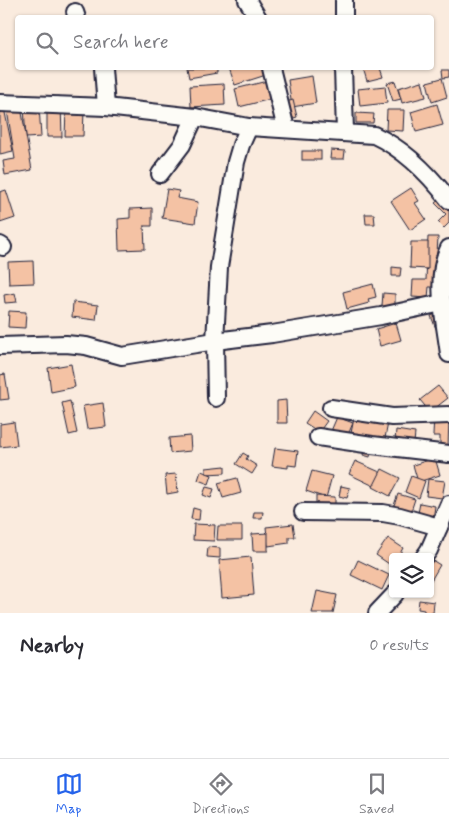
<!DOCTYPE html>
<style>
:root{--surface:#fff;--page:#f7f7f7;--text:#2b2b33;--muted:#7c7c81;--line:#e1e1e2;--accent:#2563eb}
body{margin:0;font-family:Mynerve,sans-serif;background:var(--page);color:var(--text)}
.controls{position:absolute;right:15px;bottom:15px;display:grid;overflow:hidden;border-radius:5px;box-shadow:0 1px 4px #0004}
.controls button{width:45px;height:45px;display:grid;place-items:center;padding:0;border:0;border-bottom:1px solid var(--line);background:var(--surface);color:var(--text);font:25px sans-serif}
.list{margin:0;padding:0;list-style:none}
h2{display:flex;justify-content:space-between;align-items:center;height:65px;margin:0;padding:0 20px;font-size:21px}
h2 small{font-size:16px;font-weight:400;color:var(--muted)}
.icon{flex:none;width:28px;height:28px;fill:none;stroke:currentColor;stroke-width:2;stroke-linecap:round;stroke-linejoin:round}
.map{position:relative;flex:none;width:449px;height:613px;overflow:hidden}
.search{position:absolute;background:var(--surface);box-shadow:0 1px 4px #0004;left:15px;right:15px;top:15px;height:55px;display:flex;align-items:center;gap:12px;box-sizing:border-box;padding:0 18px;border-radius:5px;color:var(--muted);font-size:19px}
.sheet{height:145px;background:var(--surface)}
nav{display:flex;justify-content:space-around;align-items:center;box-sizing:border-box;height:70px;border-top:1px solid var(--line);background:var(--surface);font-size:14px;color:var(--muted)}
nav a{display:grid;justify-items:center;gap:2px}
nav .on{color:var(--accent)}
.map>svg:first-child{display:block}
.building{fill:#f4c2a4;stroke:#22223b}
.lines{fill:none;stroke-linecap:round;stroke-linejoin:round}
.minor-casing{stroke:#22223b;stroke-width:20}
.minor{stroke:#fdfcf7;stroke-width:16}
</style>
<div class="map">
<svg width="449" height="613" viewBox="0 0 449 613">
<rect width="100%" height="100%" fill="#faebde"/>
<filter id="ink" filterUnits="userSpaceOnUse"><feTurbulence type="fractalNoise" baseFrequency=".02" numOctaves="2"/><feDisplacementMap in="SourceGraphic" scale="10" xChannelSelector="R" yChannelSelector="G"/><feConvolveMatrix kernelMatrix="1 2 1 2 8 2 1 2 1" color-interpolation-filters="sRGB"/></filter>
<g filter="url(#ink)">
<g class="building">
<polygon points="187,68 217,68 217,73 189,78"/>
<polygon points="229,68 264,68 266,75 235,85"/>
<polygon points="363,68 380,68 383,77 367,81"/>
<polygon points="442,70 449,70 449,77 443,78"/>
<polygon points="312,76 316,103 292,107 288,80"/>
<polygon points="442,78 447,97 432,102 427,82"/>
<polygon points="267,81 271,99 239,107 235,89"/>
<polygon points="395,81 401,99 393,101 387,83"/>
<polygon points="422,81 426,97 402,103 398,88"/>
<polygon points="224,84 225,105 191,107 190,86"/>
<polygon points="385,86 387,103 360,106 358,89"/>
<polygon points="293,100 297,117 287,120 282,103"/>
<polygon points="437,104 443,125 416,132 411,112"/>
<polygon points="47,105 61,105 62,137 47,137"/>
<polygon points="39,106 41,137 26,138 24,107"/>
<polygon points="21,107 32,170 5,175 3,161 15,159 7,110"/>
<polygon points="4,108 13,151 0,154 0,109"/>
<polygon points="387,110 404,110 403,131 386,130"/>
<polygon points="66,111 84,111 83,136 65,136"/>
<polygon points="356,113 374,114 373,123 356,123"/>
<polygon points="331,150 345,151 344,159 330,159"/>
<rect x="302" y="151" width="19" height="9"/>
<polygon points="411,188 419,201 415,203 426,219 410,230 391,201"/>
<polygon points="167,189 179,191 177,198 198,202 195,223 162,218"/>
<polygon points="6,190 15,218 0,223 0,192"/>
<polygon points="441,198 449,206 449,223 444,228 438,222 446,214 435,203"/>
<polygon points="152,208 152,226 144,226 145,249 119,250 118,219 130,218 130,209"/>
<polygon points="365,214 374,214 375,224 366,224"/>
<polygon points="428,237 438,237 435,287 429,287 428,298 412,297 413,280 426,280"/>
<polygon points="411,242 428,242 428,269 410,268"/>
<polygon points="33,261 34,283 9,284 8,262"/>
<polygon points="392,267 401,268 400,276 392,276"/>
<polygon points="373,284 376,297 368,299 369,303 347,309 343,292"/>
<polygon points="15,293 17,302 5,303 4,295"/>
<polygon points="383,293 395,294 395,307 382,306"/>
<polygon points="73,302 98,305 96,320 72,317"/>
<polygon points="9,311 26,312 25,328 8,327"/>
<polygon points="441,311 446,325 436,329 431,316"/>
<polygon points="396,323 401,340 380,346 376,329"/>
<polygon points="71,364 75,387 51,392 48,368"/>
<polygon points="5,374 9,399 0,400 0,375"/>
<polygon points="438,386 448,398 430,412 420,400"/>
<polygon points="286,400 287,423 277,423 277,401"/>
<polygon points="70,401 77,433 69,435 62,403"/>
<polygon points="103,403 106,427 87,429 83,406"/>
<polygon points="313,411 327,421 319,432 305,423"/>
<polygon points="434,415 449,416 448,449 440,449 440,436 433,436"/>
<polygon points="337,417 353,423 347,437 331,431"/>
<polygon points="354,418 388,423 385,438 351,433"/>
<polygon points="14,422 17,445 0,447 0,424"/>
<polygon points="396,430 415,433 414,443 395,441"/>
<polygon points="190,436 191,451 170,453 169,438"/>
<polygon points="365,446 372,447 370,457 363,455"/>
<polygon points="275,448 298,451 296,466 288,465 288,468 272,466"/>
<polygon points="243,453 248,456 246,459 257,466 252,474 236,464"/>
<polygon points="435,458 440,475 418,482 413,465"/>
<polygon points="355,461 382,473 376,487 349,474"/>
<polygon points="225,466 225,473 206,474 206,468"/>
<polygon points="382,469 400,478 390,496 373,487"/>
<polygon points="201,471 212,475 209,484 198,480"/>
<polygon points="312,471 332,476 326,498 306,491"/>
<polygon points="176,474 178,492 167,494 165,475"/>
<polygon points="411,476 425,481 419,498 405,492"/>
<polygon points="237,478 241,493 223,498 218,483"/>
<polygon points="428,479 445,481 442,498 426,496"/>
<polygon points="341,486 350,488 347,498 339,496"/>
<polygon points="206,487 214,489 211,498 203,495"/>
<polygon points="398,494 415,499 410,514 393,508"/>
<polygon points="316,496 335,497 335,506 316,505"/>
<polygon points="420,503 435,506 433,520 417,518"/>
<polygon points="193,508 200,510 199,520 191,519"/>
<polygon points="254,512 263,512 262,518 253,518"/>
<polygon points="194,524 215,525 214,541 193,540"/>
<polygon points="293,524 295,537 289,537 289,543 268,546 266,527"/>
<polygon points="218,526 242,526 242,540 217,540"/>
<polygon points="268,533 268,551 253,551 252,534"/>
<polygon points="388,538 403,548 398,557 393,557 392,566 376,555"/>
<polygon points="208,547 220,548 220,558 207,557"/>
<polygon points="251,557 254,595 222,598 219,560"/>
<polygon points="358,560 389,575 382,590 351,575"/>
<polygon points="432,560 440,565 430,582 430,563"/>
<polygon points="317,591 337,595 333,613 312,613"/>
<polygon points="419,600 434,602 433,613 424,613 424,610 418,609"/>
</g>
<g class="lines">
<g class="minor-casing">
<g id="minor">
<polyline points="247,0 258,18"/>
<polyline points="75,12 77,18"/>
<polyline points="344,18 344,0"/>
<polyline points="103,68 106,107"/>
<polyline points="271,68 286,129"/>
<polyline points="343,68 345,132"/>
<path d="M0,103L106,107L195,117L249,127L374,135C404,149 429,174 449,200"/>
<polyline points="160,174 182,145 195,117"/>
<polyline points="0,245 3,247"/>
<path d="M449,248C434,277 445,322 449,354"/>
<polyline points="0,346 66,344 86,346 122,356 215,341 272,334 381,316 442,303"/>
<polyline points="216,398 215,341 219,267 236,162 241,145 249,127"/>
<polyline points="331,408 392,417 449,415"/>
<polyline points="318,437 372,445 449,454"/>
<polyline points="303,512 383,513 400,516 439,527"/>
<polyline points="424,557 429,550 449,504"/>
<polyline points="377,613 395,594"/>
</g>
</g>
<use href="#minor" class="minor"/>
</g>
</g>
</svg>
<div class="controls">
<button><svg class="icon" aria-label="layers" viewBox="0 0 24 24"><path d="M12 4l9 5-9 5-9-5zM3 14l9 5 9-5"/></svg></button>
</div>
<div class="search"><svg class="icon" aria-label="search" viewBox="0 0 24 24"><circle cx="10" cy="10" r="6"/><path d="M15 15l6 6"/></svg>Search here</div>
</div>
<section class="sheet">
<h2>Nearby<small>0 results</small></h2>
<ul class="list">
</ul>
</section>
<nav>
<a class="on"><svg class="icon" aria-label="map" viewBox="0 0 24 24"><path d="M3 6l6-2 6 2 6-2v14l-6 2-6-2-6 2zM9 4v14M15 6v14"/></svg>Map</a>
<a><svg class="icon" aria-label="directions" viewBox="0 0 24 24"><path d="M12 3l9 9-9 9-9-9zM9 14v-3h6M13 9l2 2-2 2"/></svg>Directions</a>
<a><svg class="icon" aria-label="saved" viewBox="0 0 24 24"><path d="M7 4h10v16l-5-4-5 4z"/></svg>Saved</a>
</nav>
